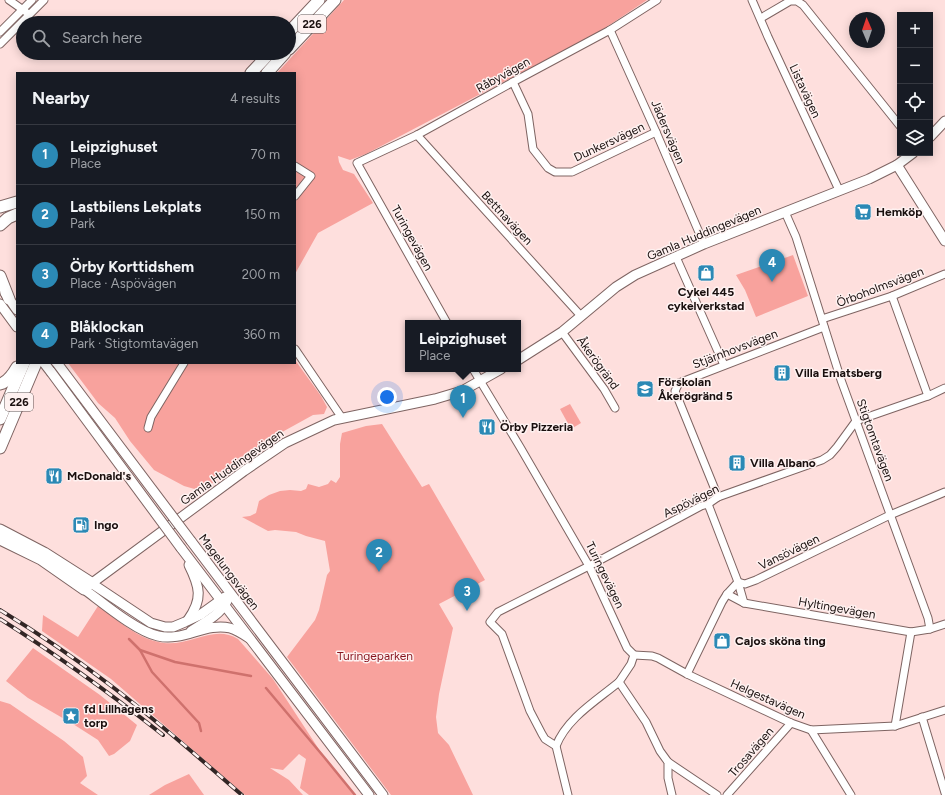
<!DOCTYPE html>
<meta charset="utf-8">
<style>
:root{--surface:#171b24;--page:#242831;--text:#f1f3f6;--muted:#9ea1a6;--line:#363941;--accent:#2b89b5}
body{margin:0;font-family:Figtree,sans-serif;background:var(--page);color:var(--text)}
.controls{position:absolute;right:12px;top:12px;display:grid;overflow:hidden;border-radius:0px;box-shadow:0 2px 10px #0003}
.controls button{width:36px;height:36px;display:grid;place-items:center;padding:0;border:0;border-bottom:1px solid var(--line);background:var(--surface);color:var(--text);font:20px sans-serif}
.compass{position:absolute;left:849px;top:12px;width:36px;height:36px;border-radius:50%;background:var(--surface);box-shadow:0 2px 10px #0003;rotate:358deg}
.you{position:absolute;left:387px;top:397px;width:14px;height:14px;margin:-10px;border:3px solid #fff;border-radius:50%;background:#1a73e8;box-shadow:0 0 0 6px #1a73e833}
.badge{display:grid;place-items:center;width:26px;height:26px;border-radius:50%;background:var(--accent);color:#fff;font-size:13px;font-weight:700}
.pin{position:absolute;translate:-50% -33px;filter:drop-shadow(0 1px 2px #0008)}
.pin::after{content:'';position:absolute;top:21px;width:14px;height:12px;background:inherit;clip-path:polygon(0 0,100% 0,50% 100%)}
.popup{position:absolute;left:405px;top:320px;width:116px;height:52px;box-sizing:border-box;display:grid;place-content:center;border-radius:0px;background:var(--surface);filter:drop-shadow(0 1px 3px #0005);font-size:13px;white-space:nowrap;color:var(--muted)}
.popup b{font-size:15px;color:var(--text)}
.popup::after{content:'';position:absolute;left:50%;top:100%;margin-left:-8px;border:8px solid transparent;border-top-color:var(--surface)}
.list{margin:0;padding:0;list-style:none}
h2{display:flex;justify-content:space-between;align-items:center;height:52px;margin:0;padding:0 16px;font-size:17px}
h2 small{font-size:13px;font-weight:400;color:var(--muted)}
.list li{display:grid;grid-template-columns:26px 1fr auto;gap:12px;align-items:center;box-sizing:border-box;height:60px;padding:0 16px;border-top:1px solid var(--line)}
.list b{display:block;font-size:15px;white-space:nowrap}
.list p{margin:0;font-size:13px;white-space:nowrap;color:var(--muted)}
.list em{font-size:13px;font-style:normal;color:var(--muted)}
.icon{flex:none;width:22px;height:22px;fill:none;stroke:currentColor;stroke-width:2;stroke-linecap:round;stroke-linejoin:round}
.map{position:relative;flex:none;width:945px;height:795px;overflow:hidden}
.search{position:absolute;background:var(--surface);box-shadow:0 2px 10px #0003;left:16px;top:16px;width:280px;height:44px;display:flex;align-items:center;gap:10px;box-sizing:border-box;padding:0 14px;border-radius:22px;color:var(--muted);font-size:15px}
.panel{position:absolute;background:var(--surface);box-shadow:0 2px 10px #0003;left:16px;top:72px;width:280px;height:292px;border-radius:0px}
.map>svg:first-child{display:block}
.green{fill:#f8a29d}
.lines{fill:none;stroke-linecap:round;stroke-linejoin:round}
.stream{stroke:#cf716d;stroke-width:2.5}
.street-casing{stroke:#7e6462;stroke-width:9}
.secondary-casing{stroke:#7e6462;stroke-width:11}
.primary-casing{stroke:#7e6462;stroke-width:13}
.street{stroke:#fff;stroke-width:7}
.secondary{stroke:#fff;stroke-width:9}
.primary{stroke:#fff;stroke-width:11}
.rail-casing{stroke:#322625;stroke-width:4}
.rail{stroke:#fef1f0;stroke-width:2.5;stroke-dasharray:8;stroke-linecap:butt}
.secondary-bridge-casing{stroke:#7e6462;stroke-width:11;stroke-linecap:butt}
.secondary-bridge{stroke:#fff;stroke-width:9}
.labels{text-anchor:middle;dominant-baseline:central;stroke-width:3;stroke-linejoin:round;paint-order:stroke}
.shield{fill:#fef1f0;stroke:#5e5352;stroke-width:1}
.shield-label{font-size:11px;font-weight:bold;fill:#190f0e}
.street-label{font-size:12px;fill:#190f0e;stroke:#fef1f0}
.poi-label{font-size:12px;font-weight:bold;fill:#190f0e;stroke:#fef1f0;text-anchor:start}
.park-label{font-size:12px;fill:#88141e;stroke:#fef1f0}
</style>
<div class="map">
<svg width="945" height="795" viewBox="0 0 945 795">
<rect width="100%" height="100%" fill="#fedfdd"/>
<g class="green">
<polygon points="344,0 647,0 599,32 366,154 350,160 338,156 339,162 343,170 354,174 373,203 318,233 295,274 295,73 277,73"/>
<polygon points="793,255 808,296 756,317 745,290 736,275"/>
<polygon points="295,360 321,396 327,407 324,414 313,415 284,431 203,490 198,490 184,486 154,470 130,441 115,418 98,403 68,363 295,363"/>
<polygon points="570,404 581,423 571,429 560,409"/>
<polygon points="382,424 422,487 429,484 485,580 439,604 453,628 439,694 436,717 438,733 449,745 473,795 391,795 287,657 315,620 319,610 327,575 330,571 325,541 306,536 296,532 275,530 268,531 242,517 250,516 256,513 259,501 269,495 280,491 290,490 301,491 306,489 308,484 319,487 328,484 331,480 336,483 340,477 340,444 342,433 366,426"/>
<path d="M98,606C118,620 139,640 164,643C192,646 214,624 238,639L273,679L324,757L355,795H309L300,788L306,759L299,754L283,770L270,768L289,780L303,795H245L111,679L42,631L43,615L78,637Z"/>
<polygon points="33,648 100,695 137,725 130,741 114,754 109,756 98,740 73,724 28,698 6,681"/>
<polygon points="0,701 10,704 64,741 83,757 87,776 80,783 98,795 0,795"/>
<polygon points="189,774 204,795 149,795 165,785"/>
</g>
<g class="lines">
<g class="stream">
<polyline points="129,639 140,650 175,662 251,676"/>
<polyline points="140,650 152,672 199,723 201,731"/>
<polyline points="266,688 324,757 355,795"/>
</g>
<g class="street-casing">
<g id="street">
<polyline points="9,0 26,12"/>
<polyline points="752,0 768,37 839,190"/>
<polyline points="761,18 790,1 797,1 803,5 900,126"/>
<polyline points="610,30 656,132 704,244"/>
<polyline points="0,32 32,0"/>
<polyline points="0,44 44,0"/>
<polyline points="513,82 528,114 533,149 548,168 555,172 572,172 656,132"/>
<polyline points="417,135 581,316"/>
<polyline points="295,166 311,176 295,196"/>
<polyline points="785,212 796,237 841,380 928,618 930,629"/>
<polyline points="676,257 724,365"/>
<polyline points="892,296 928,396"/>
<polyline points="822,319 892,296 945,274"/>
<polyline points="447,323 357,163 417,135 513,82 610,30 657,0"/>
<polyline points="562,332 604,389 615,408"/>
<polyline points="295,349 342,418"/>
<polyline points="473,369 520,447 589,566 627,648 634,655 631,664 619,682 646,722 660,751 668,762 668,778 672,795"/>
<polyline points="148,428 151,417 184,363"/>
<polyline points="718,497 675,391 679,383 824,327"/>
<polyline points="708,504 738,582 744,603"/>
<polyline points="727,594 744,603 911,632 930,629 945,624"/>
<polyline points="634,655 652,656 658,658 687,674 791,723 811,730 895,726 945,710"/>
<polyline points="687,674 722,602 727,594 738,582 745,584 756,580 890,515 945,492"/>
<polyline points="922,717 945,793"/>
<polyline points="895,726 911,632"/>
<polyline points="811,730 851,795"/>
<path d="M556,746C567,718 596,701 619,682"/>
<polyline points="668,762 717,795"/>
<polyline points="568,795 556,746 545,739 542,734 530,711 502,634 490,622 498,612 589,566 701,506 708,504 718,497 822,460 830,455 837,447 856,421 928,396 945,388"/>
<polyline points="727,795 791,723"/>
</g>
</g>
<g class="secondary-casing">
<g id="secondary">
<polyline points="930,137 945,121"/>
<polyline points="897,165 945,241"/>
<polyline points="5,293 17,310"/>
<polyline points="0,304 17,327"/>
<polyline points="518,360 562,332 616,287 635,275 704,244 869,179 897,165 913,153"/>
<polyline points="44,363 51,372"/>
<polyline points="191,541 383,795"/>
<polyline points="181,548 369,795"/>
<polyline points="91,583 151,623 165,627 173,627 185,622 200,615 225,597"/>
<path d="M188,620C203,599 200,587 189,565"/>
<path d="M191,631C204,623 221,614 227,601"/>
<path d="M249,638C243,634 237,630 230,628C206,622 183,642 158,636C136,631 103,603 84,589L244,471L285,443L334,420L435,399L462,391L501,369"/>
</g>
</g>
<g class="primary-casing">
<g id="primary">
<polyline points="289,32 319,0"/>
<polyline points="289,49 335,0"/>
<polyline points="251,73 270,53"/>
<polyline points="267,73 285,53"/>
<polyline points="0,207 17,202"/>
<polyline points="0,225 8,218 17,214"/>
<polyline points="0,276 9,299"/>
<path d="M0,384C8,382 13,374 17,367"/>
<polyline points="0,419 24,363"/>
<polyline points="0,448 36,363"/>
<polyline points="0,530 44,553 91,583"/>
<polyline points="0,539 41,559 84,589"/>
</g>
</g>
<use href="#street" class="street"/>
<use href="#secondary" class="secondary"/>
<use href="#primary" class="primary"/>
<g class="rail-casing">
<g id="rail">
<path d="M0,610C36,632 72,656 106,682C153,717 197,756 242,795"/>
<path d="M0,619C57,655 111,694 163,735"/>
</g>
</g>
<use href="#rail" class="rail"/>
<g class="secondary-bridge-casing">
<g id="secondary-bridge">
<polyline points="57,363 191,541"/>
<polyline points="51,372 181,548"/>
</g>
</g>
<use href="#secondary-bridge" class="secondary-bridge"/>
</g>
<defs>
<g id="supermarket-square" transform="scale(0.9)"><rect x="-9" y="-9" width="18" height="18" rx="4" fill="#2b89b5" stroke="#fef1f0"/><path d="M-6-5.5h2.5l.6 2H6L4.5 2H-2.5L-4.4-4H-6ZM-1.5 3.2a1.3 1.3 0 1 0 .1 0ZM3 3.2a1.3 1.3 0 1 0 .1 0Z" fill="#fff"/></g>
<g id="shop-square" transform="scale(0.9)"><rect x="-9" y="-9" width="18" height="18" rx="4" fill="#2b89b5" stroke="#fef1f0"/><path d="M-5-2.5h2.3a2.7 3.5 0 0 1 5.4 0H5L5.5 6h-11ZM-1.5-2.5h3a1.5 2.3 0 0 0-3 0Z" fill="#fff"/></g>
<g id="building-square" transform="scale(0.9)"><rect x="-9" y="-9" width="18" height="18" rx="4" fill="#2b89b5" stroke="#fef1f0"/><path d="M-4-6H4V6H1V3H-1V6H-4ZM-2.5-4.3h1.7v1.8h-1.7ZM.8-4.3h1.7v1.8H.8ZM-2.5-1h1.7V.8h-1.7ZM.8-1h1.7V.8H.8Z" fill="#fff"/></g>
<g id="school-square" transform="scale(0.9)"><rect x="-9" y="-9" width="18" height="18" rx="4" fill="#2b89b5" stroke="#fef1f0"/><path d="M0-5L7-2L0 1L-7-2ZM-4 1L0 2.5L4 1V4Q0 6-4 4Z" fill="#fff"/></g>
<g id="restaurant-square" transform="scale(0.9)"><rect x="-9" y="-9" width="18" height="18" rx="4" fill="#2b89b5" stroke="#fef1f0"/><path d="M-5-6h1v4h1v-4h1v4h1v-4h1v5L-1.5 .5V6h-2V.5L-5-1ZM5-6V6H3V1.5H1.5Q1.5-4 5-6Z" fill="#fff"/></g>
<g id="fuel-square" transform="scale(0.9)"><rect x="-9" y="-9" width="18" height="18" rx="4" fill="#2b89b5" stroke="#fef1f0"/><path d="M-5.5-6h7V0h2V4h1.3V-2.5L3-4.5l.8-.8L6-3V5H2.5V1h-1V6h-7ZM-4.2-4.7v3.2H.2V-4.7Z" fill="#fff"/></g>
<g id="sight-square" transform="scale(0.9)"><rect x="-9" y="-9" width="18" height="18" rx="4" fill="#2b89b5" stroke="#fef1f0"/><path d="M0-6L1.8-2.2L6-1.7L2.9 1.2L3.7 5.4L0 3.3L-3.7 5.4L-2.9 1.2L-6-1.7L-1.8-2.2Z" fill="#fff"/></g>
</defs>
<g fill-rule="evenodd">
<use href="#supermarket-square" x="863" y="212"/>
<use href="#shop-square" x="706" y="273"/>
<use href="#building-square" x="782" y="373"/>
<use href="#school-square" x="645" y="389"/>
<use href="#restaurant-square" x="487" y="427"/>
<use href="#building-square" x="737" y="463"/>
<use href="#restaurant-square" x="54" y="476"/>
<use href="#fuel-square" x="81" y="525"/>
<use href="#shop-square" x="722" y="641"/>
<use href="#sight-square" x="71" y="716"/>
</g>
<g class="labels">
<g class="shield">
<rect x="298" y="15" width="28" height="18" rx="3"/>
<rect x="5" y="393" width="28" height="18" rx="3"/>
</g>
<g class="shield-label">
<text x="312" y="24">226</text>
<text x="19" y="402">226</text>
</g>
<g class="street-label">
<text transform="translate(503 75) rotate(-29)">Råbyvägen</text>
<text transform="translate(805 91) rotate(65)">Listavägen</text>
<text transform="translate(668 132) rotate(67)">Jädersvägen</text>
<text transform="translate(609 142) rotate(-25)">Dunkersvägen</text>
<text transform="translate(507 218) rotate(47)">Bettnavägen</text>
<text transform="translate(704 233) rotate(-23)">Gamla Huddingevägen</text>
<text transform="translate(412 238) rotate(61)">Turingevägen</text>
<text transform="translate(880 287) rotate(-21)">Örboholmsvägen</text>
<text transform="translate(735 349) rotate(-21)">Stjärnhovsvägen</text>
<text transform="translate(598 363) rotate(54)">Åkerögränd</text>
<text transform="translate(875 440) rotate(70)">Stigtomtavägen</text>
<text transform="translate(232 467) rotate(-35)">Gamla Huddingevägen</text>
<text transform="translate(691 501) rotate(-26)">Aspövägen</text>
<text transform="translate(789 552) rotate(-26)">Vansövägen</text>
<text transform="translate(229 572) rotate(53)">Magelungsvägen</text>
<text transform="translate(605 575) rotate(64)">Turingevägen</text>
<text transform="translate(837 608) rotate(10)">Hyltingevägen</text>
<text transform="translate(768 699) rotate(24)">Helgestavägen</text>
<text transform="translate(751 752) rotate(-49)">Trosavägen</text>
</g>
<g class="poi-label">
<text x="876" y="212">Hemköp</text>
<text x="706" y="292" text-anchor="middle">Cykel 445<tspan x="706" dy="14">cykelverkstad</tspan></text>
<text x="795" y="373">Villa Ematsberg</text>
<text x="658" y="382">Förskolan<tspan x="658" dy="14">Åkerögränd 5</tspan></text>
<text x="500" y="427">Örby Pizzeria</text>
<text x="750" y="463">Villa Albano</text>
<text x="67" y="476">McDonald's</text>
<text x="94" y="525">Ingo</text>
<text x="735" y="641">Cajos sköna ting</text>
<text x="84" y="709">fd Lillhagens<tspan x="84" dy="14">torp</tspan></text>
</g>
<g class="park-label">
<text x="375" y="656">Turingeparken</text>
</g>
</g>
</svg>
<div class="controls">
<button>+</button>
<button>−</button>
<button><svg class="icon" aria-label="locate" viewBox="0 0 24 24"><circle cx="12" cy="12" r="6"/><path d="M12 2v4M12 18v4M2 12h4M18 12h4"/></svg></button>
<button><svg class="icon" aria-label="layers" viewBox="0 0 24 24"><path d="M12 4l9 5-9 5-9-5zM3 14l9 5 9-5"/></svg></button>
</div>
<svg class="compass" viewBox="-18 -18 36 36"><path d="M0-13l5 13h-10z" fill="#e53935"/><path d="M0 13l5-13h-10z" fill="#9ea1a6"/></svg>
<div class="you"></div>
<div class="pin badge" style="left:463px;top:418px">1</div>
<div class="popup"><b>Leipzighuset</b>Place</div>
<div class="pin badge" style="left:379px;top:572px">2</div>
<div class="pin badge" style="left:467px;top:611px">3</div>
<div class="pin badge" style="left:772px;top:282px">4</div>
<div class="search"><svg class="icon" aria-label="search" viewBox="0 0 24 24"><circle cx="10" cy="10" r="6"/><path d="M15 15l6 6"/></svg>Search here</div>
<section class="panel">
<h2>Nearby<small>4 results</small></h2>
<ul class="list">
<li><span class="badge">1</span><div><b>Leipzighuset</b><p>Place</p></div><em>70 m</em></li>
<li><span class="badge">2</span><div><b>Lastbilens Lekplats</b><p>Park</p></div><em>150 m</em></li>
<li><span class="badge">3</span><div><b>Örby Korttidshem</b><p>Place · Aspövägen</p></div><em>200 m</em></li>
<li><span class="badge">4</span><div><b>Blåklockan</b><p>Park · Stigtomtavägen</p></div><em>360 m</em></li>
</ul>
</section>
</div>
